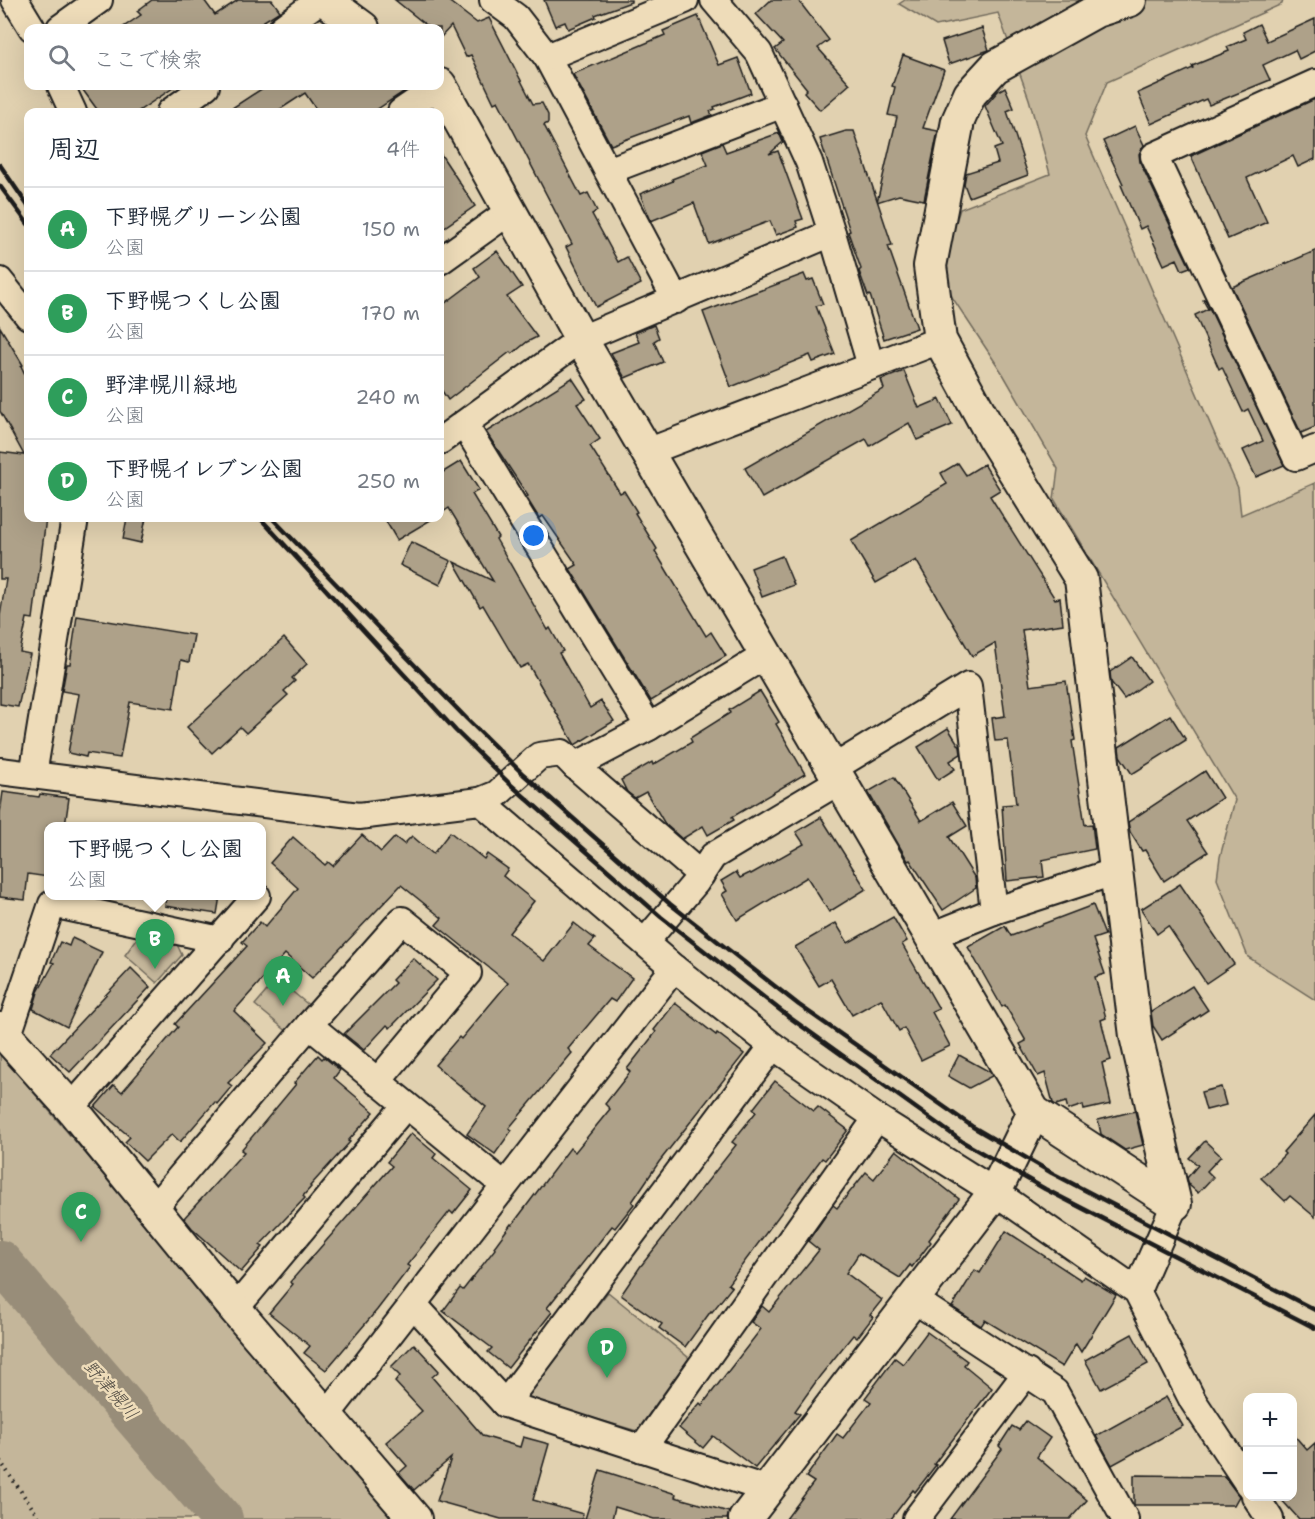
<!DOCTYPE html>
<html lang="ja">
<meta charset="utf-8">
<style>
:root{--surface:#fff;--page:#f2f2f3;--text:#1f2937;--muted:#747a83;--line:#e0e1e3;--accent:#b45309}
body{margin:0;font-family:"Shantell Sans","Klee One",sans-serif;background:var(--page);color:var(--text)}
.controls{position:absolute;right:18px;bottom:18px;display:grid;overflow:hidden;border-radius:12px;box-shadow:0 6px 24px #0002}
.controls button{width:54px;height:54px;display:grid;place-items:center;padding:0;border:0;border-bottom:2px solid var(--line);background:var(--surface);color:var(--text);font:30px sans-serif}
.you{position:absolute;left:534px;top:536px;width:21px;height:21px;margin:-15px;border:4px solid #fff;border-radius:50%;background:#1a73e8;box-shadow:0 0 0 9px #1a73e833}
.badge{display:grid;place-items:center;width:39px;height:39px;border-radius:50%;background:var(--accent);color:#fff;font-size:20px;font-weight:700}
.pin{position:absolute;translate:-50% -50px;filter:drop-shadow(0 2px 3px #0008)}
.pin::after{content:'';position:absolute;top:32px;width:21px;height:18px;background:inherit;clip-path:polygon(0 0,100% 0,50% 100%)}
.popup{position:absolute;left:44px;top:822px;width:222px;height:78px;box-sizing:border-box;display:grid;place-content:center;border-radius:12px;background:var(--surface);filter:drop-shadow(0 2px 4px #0005);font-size:20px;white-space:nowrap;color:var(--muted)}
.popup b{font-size:22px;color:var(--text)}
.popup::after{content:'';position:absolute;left:50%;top:100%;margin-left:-12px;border:12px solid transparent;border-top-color:var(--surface)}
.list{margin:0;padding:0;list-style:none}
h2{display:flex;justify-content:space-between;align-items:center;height:78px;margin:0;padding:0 24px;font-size:26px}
h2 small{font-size:20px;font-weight:400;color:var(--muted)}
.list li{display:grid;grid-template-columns:39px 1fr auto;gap:18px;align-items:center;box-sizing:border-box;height:84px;padding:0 24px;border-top:2px solid var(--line)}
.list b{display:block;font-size:22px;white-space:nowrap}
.list p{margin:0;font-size:20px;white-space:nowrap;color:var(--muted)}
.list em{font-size:20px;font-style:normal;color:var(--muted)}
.icon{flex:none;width:33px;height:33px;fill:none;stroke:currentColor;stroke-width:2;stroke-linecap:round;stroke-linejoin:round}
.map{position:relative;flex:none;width:1315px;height:1519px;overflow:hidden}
.search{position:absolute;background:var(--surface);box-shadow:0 6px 24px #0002;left:24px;top:24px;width:420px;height:66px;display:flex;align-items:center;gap:15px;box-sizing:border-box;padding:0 21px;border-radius:12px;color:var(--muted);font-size:22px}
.panel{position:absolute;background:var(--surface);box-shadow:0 6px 24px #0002;left:24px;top:108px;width:420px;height:414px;border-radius:12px}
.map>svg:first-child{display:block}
.green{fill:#c4b69a;stroke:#70695b;stroke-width:1.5}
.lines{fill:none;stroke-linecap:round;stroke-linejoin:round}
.river{stroke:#988d79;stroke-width:42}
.building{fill:#aea189;stroke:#1c1c1c;stroke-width:1.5}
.minor-casing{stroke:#1c1c1c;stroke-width:30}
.tertiary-casing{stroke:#1c1c1c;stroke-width:36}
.path{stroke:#1c1c1c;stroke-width:4;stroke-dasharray:1.5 4.5;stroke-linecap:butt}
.minor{stroke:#eedcb9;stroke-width:26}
.tertiary{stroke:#eedcb9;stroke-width:32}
.rail{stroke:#1c1c1c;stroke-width:4.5}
.labels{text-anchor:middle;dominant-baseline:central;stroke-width:5;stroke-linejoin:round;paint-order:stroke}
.water-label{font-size:18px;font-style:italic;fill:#4e4941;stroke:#eedcb9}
</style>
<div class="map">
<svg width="1315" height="1519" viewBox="0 0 1315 1519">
<rect width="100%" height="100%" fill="#e1d1b0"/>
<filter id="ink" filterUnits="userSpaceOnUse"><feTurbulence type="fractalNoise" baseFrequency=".0167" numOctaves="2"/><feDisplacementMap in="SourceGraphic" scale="12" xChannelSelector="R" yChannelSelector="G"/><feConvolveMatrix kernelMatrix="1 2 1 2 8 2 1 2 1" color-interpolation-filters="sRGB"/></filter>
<g filter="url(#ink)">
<g class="green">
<polygon points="905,0 1283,0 1282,4 1107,82 1085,136 1238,488 1241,515 1315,483 1315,1000 1248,957 1217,879 1220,857 1235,800 1054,499 1058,469 1003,374 948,291 945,257 960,209 1050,174 1029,99 998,13 936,26 899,4"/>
<polygon points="141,933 174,938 182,955 157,983 125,955"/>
<polygon points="277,979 311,1007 289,1033 255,1005"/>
<polygon points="0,1053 225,1317 408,1519 0,1519"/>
<polygon points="608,1292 689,1358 637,1431 524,1398"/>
</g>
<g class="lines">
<polyline class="river" points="0,1261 222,1519"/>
</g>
<g class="building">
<polygon points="152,0 204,0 215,15 238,0 272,0 280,11 253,28 122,28 141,15 137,11"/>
<polygon points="395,0 447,0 477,23 489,18 533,104 542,103 548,115 548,123 544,125 581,196 588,193 597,211 592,214 618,262 627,257 641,284 596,307 566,247 572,244 498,101 494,103 471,55 466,57 451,26 441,37 440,36 440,28 430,28"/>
<polygon points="544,0 631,0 631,2 595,15 596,17 568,29 565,22 555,26"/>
<polygon points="771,0 798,0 829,40 818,48 850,84 820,110 804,92 807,89 775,49 783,43 756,14"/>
<polygon points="698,16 719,65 738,58 751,93 714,107 715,109 710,111 712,115 691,123 689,116 611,145 573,74 665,35 663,31"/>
<polygon points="1315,19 1315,51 1299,59 1295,50 1263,65 1270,80 1209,105 1206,99 1151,124 1138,93 1193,68 1192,66 1229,51 1227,47 1246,39 1243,32 1259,24 1267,41"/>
<polygon points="982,28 989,50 949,64 942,41"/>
<polygon points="903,55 944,70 923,128 938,131 924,200 899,195 877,202 897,117 888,115 895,87 892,86"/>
<polygon points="80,86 176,86 137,112 99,112"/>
<polygon points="266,86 412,86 373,112 318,112 305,93 276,112 226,112"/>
<polygon points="1005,87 1014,108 1007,111 1028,175 969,197 964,184 966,173 998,163 994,149 1002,146 985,106 998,91"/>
<polygon points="1315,99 1315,159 1298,167 1293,156 1247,178 1267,222 1228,239 1191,156"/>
<polygon points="1135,126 1144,145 1139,154 1140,162 1190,267 1182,270 1177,259 1164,265 1146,226 1140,229 1121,185 1123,184 1103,141"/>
<polygon points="846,131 854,131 892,245 888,246 917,328 884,339 870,295 868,296 859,271 861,269 848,232 850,231 820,139"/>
<polygon points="779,133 783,142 769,154 778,151 803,219 796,221 798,227 776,235 770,221 709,244 694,203 651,221 640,194 673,181 672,179 708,165 702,151 722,143 726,152"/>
<polygon points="440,153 475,206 440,230"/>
<polygon points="497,251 522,287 507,297 537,337 527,342 512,354 510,352 448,400 440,388 440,307 480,277 474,268"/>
<polygon points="1315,251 1315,427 1301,433 1232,287"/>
<polygon points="804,274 807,281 813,279 823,304 816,306 835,354 813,362 810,355 731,387 703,312"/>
<polygon points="1205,299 1284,465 1256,477 1243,450 1263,441 1248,409 1243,412 1222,367 1219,369 1195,315 1208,309 1203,300"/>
<polygon points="654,325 659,338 654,341 663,362 625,378 611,353 639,342 635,333"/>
<polygon points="0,327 23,365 21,366 28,380 28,518 46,518 33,619 27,618 20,652 30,654 18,707 0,704 0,616 6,579 0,579 0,452 24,455 0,411"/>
<polygon points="904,371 919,408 940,399 952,425 917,440 909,423 870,446 866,439 762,498 745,468 884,389 881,380"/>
<polygon points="572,378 586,399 577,404 600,439 590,446 620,493 624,491 637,512 635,513 657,549 655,551 706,636 711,632 726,656 651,701 570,569 577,565 543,516 539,518 526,497 528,496 486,432"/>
<polygon points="461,461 479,490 472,494 498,537 496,539 548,630 550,628 563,651 559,653 590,708 601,701 614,721 575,745 531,669 528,664 520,668 483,605 480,607 454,562 493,581 449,508 440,514 440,474"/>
<polygon points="958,463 966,475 984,464 1000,490 990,496 1055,599 1060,598 1063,624 1022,630 1030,686 1066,681 1075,740 1072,741 1085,825 1092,824 1095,849 1042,860 1044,877 1007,881 1002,805 1016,804 1008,740 995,741 992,718 1005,716 995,643 972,656 916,560 876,583 851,541 947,484 941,473"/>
<polygon points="127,518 146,518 141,543 123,539"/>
<polygon points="384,518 434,518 397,540"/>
<polygon points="411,542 451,561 440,585 400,565"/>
<polygon points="782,556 794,585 762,597 751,568"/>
<polygon points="77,616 194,635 189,662 181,660 173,709 130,702 120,758 87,753 86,757 68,753 79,694 62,691 67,664 70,664"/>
<polygon points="284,638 307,664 292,678 295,681 284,691 288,695 246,733 240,727 212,753 187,727"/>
<polygon points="1132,657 1149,681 1124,699 1111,682 1110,672"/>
<polygon points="760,691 779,722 776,724 805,774 732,817 734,820 708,835 703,826 682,839 665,824 646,792 635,798 627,792 621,780 652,762 653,765 692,742 690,738 730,713 729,710"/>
<polygon points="1170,715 1186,740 1132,774 1120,756 1119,747"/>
<polygon points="948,728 960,747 961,754 950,761 955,769 938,780 918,747"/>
<polygon points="1205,771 1222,798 1187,821 1208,852 1164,881 1145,850 1142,851 1130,832 1128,822"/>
<polygon points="894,777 921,821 952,802 967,826 949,837 975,878 976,888 943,910 910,860 908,861 868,792"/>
<polygon points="3,792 39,797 40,794 69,798 65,826 48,826 48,877 28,874 25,900 0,897 0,813"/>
<polygon points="821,817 866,889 829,912 807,877 737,920 722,894 727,891 721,881 736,872 740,878 750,873 751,874 804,844 796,832"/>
<polygon points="450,832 484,859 487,854 508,869 503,876 534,901 509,933 544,961 574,923 595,939 589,946 632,978 615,1002 610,999 568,1049 572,1053 509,1128 512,1130 495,1154 467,1134 486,1107 435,1065 459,1037 461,1039 508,983 436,925 442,918 401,885 312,978 285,954 234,1011 267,1043 228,1083 232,1086 217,1104 215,1102 180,1142 172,1134 145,1161 125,1142 130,1137 95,1107 114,1085 122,1092 178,1027 175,1024 247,946 242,942 260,922 265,927 298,888 270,863 293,837 325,865 328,862 333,866 362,835 381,852 395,837 404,844 412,836 433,854"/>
<polygon points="1180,884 1234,964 1206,983 1168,926 1157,934 1141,909"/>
<polygon points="166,896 220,896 217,914 165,906"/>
<polygon points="1093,905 1105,935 1093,939 1105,974 1095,977 1106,1018 1101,1020 1111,1060 1102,1063 1111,1104 1084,1110 1083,1105 1068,1110 1066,1102 1056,1105 1053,1103 1045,1073 1038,1076 1020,1044 1026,1041 1005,1005 1002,1007 968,947 1005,926 1011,936"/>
<polygon points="893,917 907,941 902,944 939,1009 932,1012 950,1046 921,1060 904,1028 899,1031 881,999 852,1015 831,979 819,986 795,947 836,923 848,943"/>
<polygon points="72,938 102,952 67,1027 33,1009 38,992 54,963 51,962 60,942 69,946"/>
<polygon points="413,958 437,980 390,1028 387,1025 364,1050 344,1034 395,983 392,980"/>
<polygon points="131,968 150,987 70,1072 50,1054"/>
<polygon points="1192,986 1208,1010 1162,1040 1153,1026 1151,1012"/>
<polygon points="675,1003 716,1035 717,1033 744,1054 659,1162 632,1202 634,1204 615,1228 612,1226 547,1308 552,1312 508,1368 488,1352 492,1348 443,1311 460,1288 463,1290 495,1249 494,1247 511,1224 512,1225 570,1148 575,1152 610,1109 605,1104 630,1072 627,1069 656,1032 654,1030"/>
<polygon points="318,1055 322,1059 324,1057 340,1070 334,1078 374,1112 348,1141 350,1142 310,1186 311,1187 303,1196 305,1198 260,1245 263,1247 241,1272 192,1228 184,1218 244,1152 241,1150 296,1084 294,1083"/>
<polygon points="959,1055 990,1072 992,1076 969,1088 948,1076"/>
<polygon points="775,1081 814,1111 818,1107 848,1130 825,1160 822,1158 728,1284 732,1287 712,1312 711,1311 685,1347 659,1328 662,1324 621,1295 640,1267 736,1145 732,1142 756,1112 753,1109"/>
<polygon points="1221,1087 1226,1105 1206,1110 1201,1092"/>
<polygon points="1135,1111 1143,1145 1125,1150 1101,1134 1098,1120"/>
<polygon points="1315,1115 1315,1217 1290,1196 1285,1201 1261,1178 1285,1154 1283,1152"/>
<polygon points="411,1133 436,1154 433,1158 472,1190 453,1214 450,1211 407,1265 410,1267 377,1310 326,1370 304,1353 310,1346 269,1313 293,1284 290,1282 392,1166 387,1162"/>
<polygon points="1205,1141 1221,1156 1207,1171 1213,1177 1198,1193 1189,1185 1187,1178 1198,1165 1189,1158"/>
<polygon points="896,1150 959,1199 929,1240 931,1242 912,1267 910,1265 900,1278 859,1253 846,1273 882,1300 870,1315 873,1317 857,1338 853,1335 820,1376 795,1411 800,1414 755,1468 713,1436 703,1448 679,1428 700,1403 702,1405 761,1329 751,1322 762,1306 769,1312 819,1250 808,1241 833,1205 837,1208 866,1172 874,1179"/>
<polygon points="1006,1231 1081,1280 1084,1276 1116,1295 1081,1352 1076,1344 1062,1367 985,1320 981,1326 952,1307 975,1270 980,1273"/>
<polygon points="927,1332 967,1361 964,1365 992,1388 934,1464 936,1465 915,1492 913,1490 891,1519 786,1519 814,1482 806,1477 837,1434 843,1438 871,1402 865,1398 895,1358 903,1364"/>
<polygon points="1132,1334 1148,1364 1101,1389 1085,1360"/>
<polygon points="414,1344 439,1371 432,1377 483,1436 520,1447 523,1437 549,1444 533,1500 583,1514 582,1519 501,1519 437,1501 451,1458 414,1490 399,1473 407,1466 386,1442 422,1411 395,1382 400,1376 391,1367"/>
<polygon points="1166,1397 1183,1426 1112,1465 1096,1436"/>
<polygon points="1026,1421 1050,1438 1037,1457 1087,1500 1070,1519 950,1519 1002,1449 999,1446 1012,1426 1019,1430"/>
<polygon points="1293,1434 1307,1450 1315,1443 1315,1519 1299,1519 1279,1497 1293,1497"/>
<polygon points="600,1470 676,1494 675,1497 729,1512 727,1519 654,1519 615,1507 612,1519 585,1519"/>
<polygon points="1134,1475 1224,1476 1239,1496 1234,1505 1134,1505"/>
</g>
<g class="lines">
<g class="minor-casing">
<g id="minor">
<polyline points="15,0 32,28"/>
<polyline points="493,0 516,17 547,57 676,300"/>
<polyline points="714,0 759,53 809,162 832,233 871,366"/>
<polyline points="60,28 99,0"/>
<polyline points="282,28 320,0"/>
<polyline points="547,57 685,0"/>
<polyline points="1315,83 1154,156 1296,457 1315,449"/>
<polyline points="61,86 73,112"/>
<polyline points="170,112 206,86"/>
<polyline points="401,112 439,86"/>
<polyline points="608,171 783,104"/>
<polyline points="440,261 510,211"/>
<polyline points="0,281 28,316"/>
<polyline points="464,424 649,727"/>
<polyline points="440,441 581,339 832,233"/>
<polyline points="647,452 940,340"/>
<polyline points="832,769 968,686 994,911"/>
<polyline points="0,771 359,816 480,801 674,968 773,1046 877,1118 995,1192 1137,1291 1193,1401 1248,1484"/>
<polyline points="33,775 75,518"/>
<polyline points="480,801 497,794 539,756 562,753 575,766"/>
<polyline points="701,875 575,766 649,727 766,655"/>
<polyline points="931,936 994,911 1117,871"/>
<polyline points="645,942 696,882 713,856 839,781"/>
<polyline points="309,1025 402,920 468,973 377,1082"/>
<polyline points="7,1038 52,904 220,940"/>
<polyline points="71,1108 257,896"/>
<polyline points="154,1208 309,1025 504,1185"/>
<polyline points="1137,1291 1175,1204"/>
<polyline points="913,1299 1055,1392 1125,1519"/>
<polyline points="414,1305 505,1404 766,1489"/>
<polyline points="235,1309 406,1105"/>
<polyline points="505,1404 773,1046"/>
<polyline points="326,1416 674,968"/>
<polyline points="642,1449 877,1118"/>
<polyline points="1255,1496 1270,1519"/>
<polyline points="916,1519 1027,1372"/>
</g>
</g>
<g class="tertiary-casing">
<g id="tertiary">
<polyline points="325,0 363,28"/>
<polyline points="440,85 581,339 1034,1112 1175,1204 1136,1036 1081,579 993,437 940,340 930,266 958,121 970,94 995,67 1096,11 1130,0"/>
<polyline points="0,1029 71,1108 235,1309 415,1519"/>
<polyline points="745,1519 995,1192 1034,1112"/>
</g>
</g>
<polyline class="path" points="0,1461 40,1519"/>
<use href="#minor" class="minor"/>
<use href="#tertiary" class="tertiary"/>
<g class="rail">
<polyline points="0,165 28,206"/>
<polyline points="0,186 28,224"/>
<polyline points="260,518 456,731 510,784 661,917 789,1017 963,1142 1045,1189 1315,1328"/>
<polyline points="272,518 467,719 523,774 670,904 799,1005 973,1127 1052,1173 1315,1310"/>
</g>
</g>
</g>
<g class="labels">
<g class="water-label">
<text transform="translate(111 1390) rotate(49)">野津幌川</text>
</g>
</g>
</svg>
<div class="controls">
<button>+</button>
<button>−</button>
</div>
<div class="you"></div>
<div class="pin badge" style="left:283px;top:1006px;background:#2e9e5b">A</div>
<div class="pin badge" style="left:155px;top:969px;background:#2e9e5b">B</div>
<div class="popup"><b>下野幌つくし公園</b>公園</div>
<div class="pin badge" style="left:81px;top:1242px;background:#2e9e5b">C</div>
<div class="pin badge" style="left:607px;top:1378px;background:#2e9e5b">D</div>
<div class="search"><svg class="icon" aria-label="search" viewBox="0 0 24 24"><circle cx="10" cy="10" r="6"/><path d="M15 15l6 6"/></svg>ここで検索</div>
<section class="panel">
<h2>周辺<small>4件</small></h2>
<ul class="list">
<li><span class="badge" style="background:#2e9e5b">A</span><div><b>下野幌グリーン公園</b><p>公園</p></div><em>150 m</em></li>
<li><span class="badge" style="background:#2e9e5b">B</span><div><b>下野幌つくし公園</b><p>公園</p></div><em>170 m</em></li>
<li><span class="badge" style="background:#2e9e5b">C</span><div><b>野津幌川緑地</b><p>公園</p></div><em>240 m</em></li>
<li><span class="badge" style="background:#2e9e5b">D</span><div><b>下野幌イレブン公園</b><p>公園</p></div><em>250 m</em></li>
</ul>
</section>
</div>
